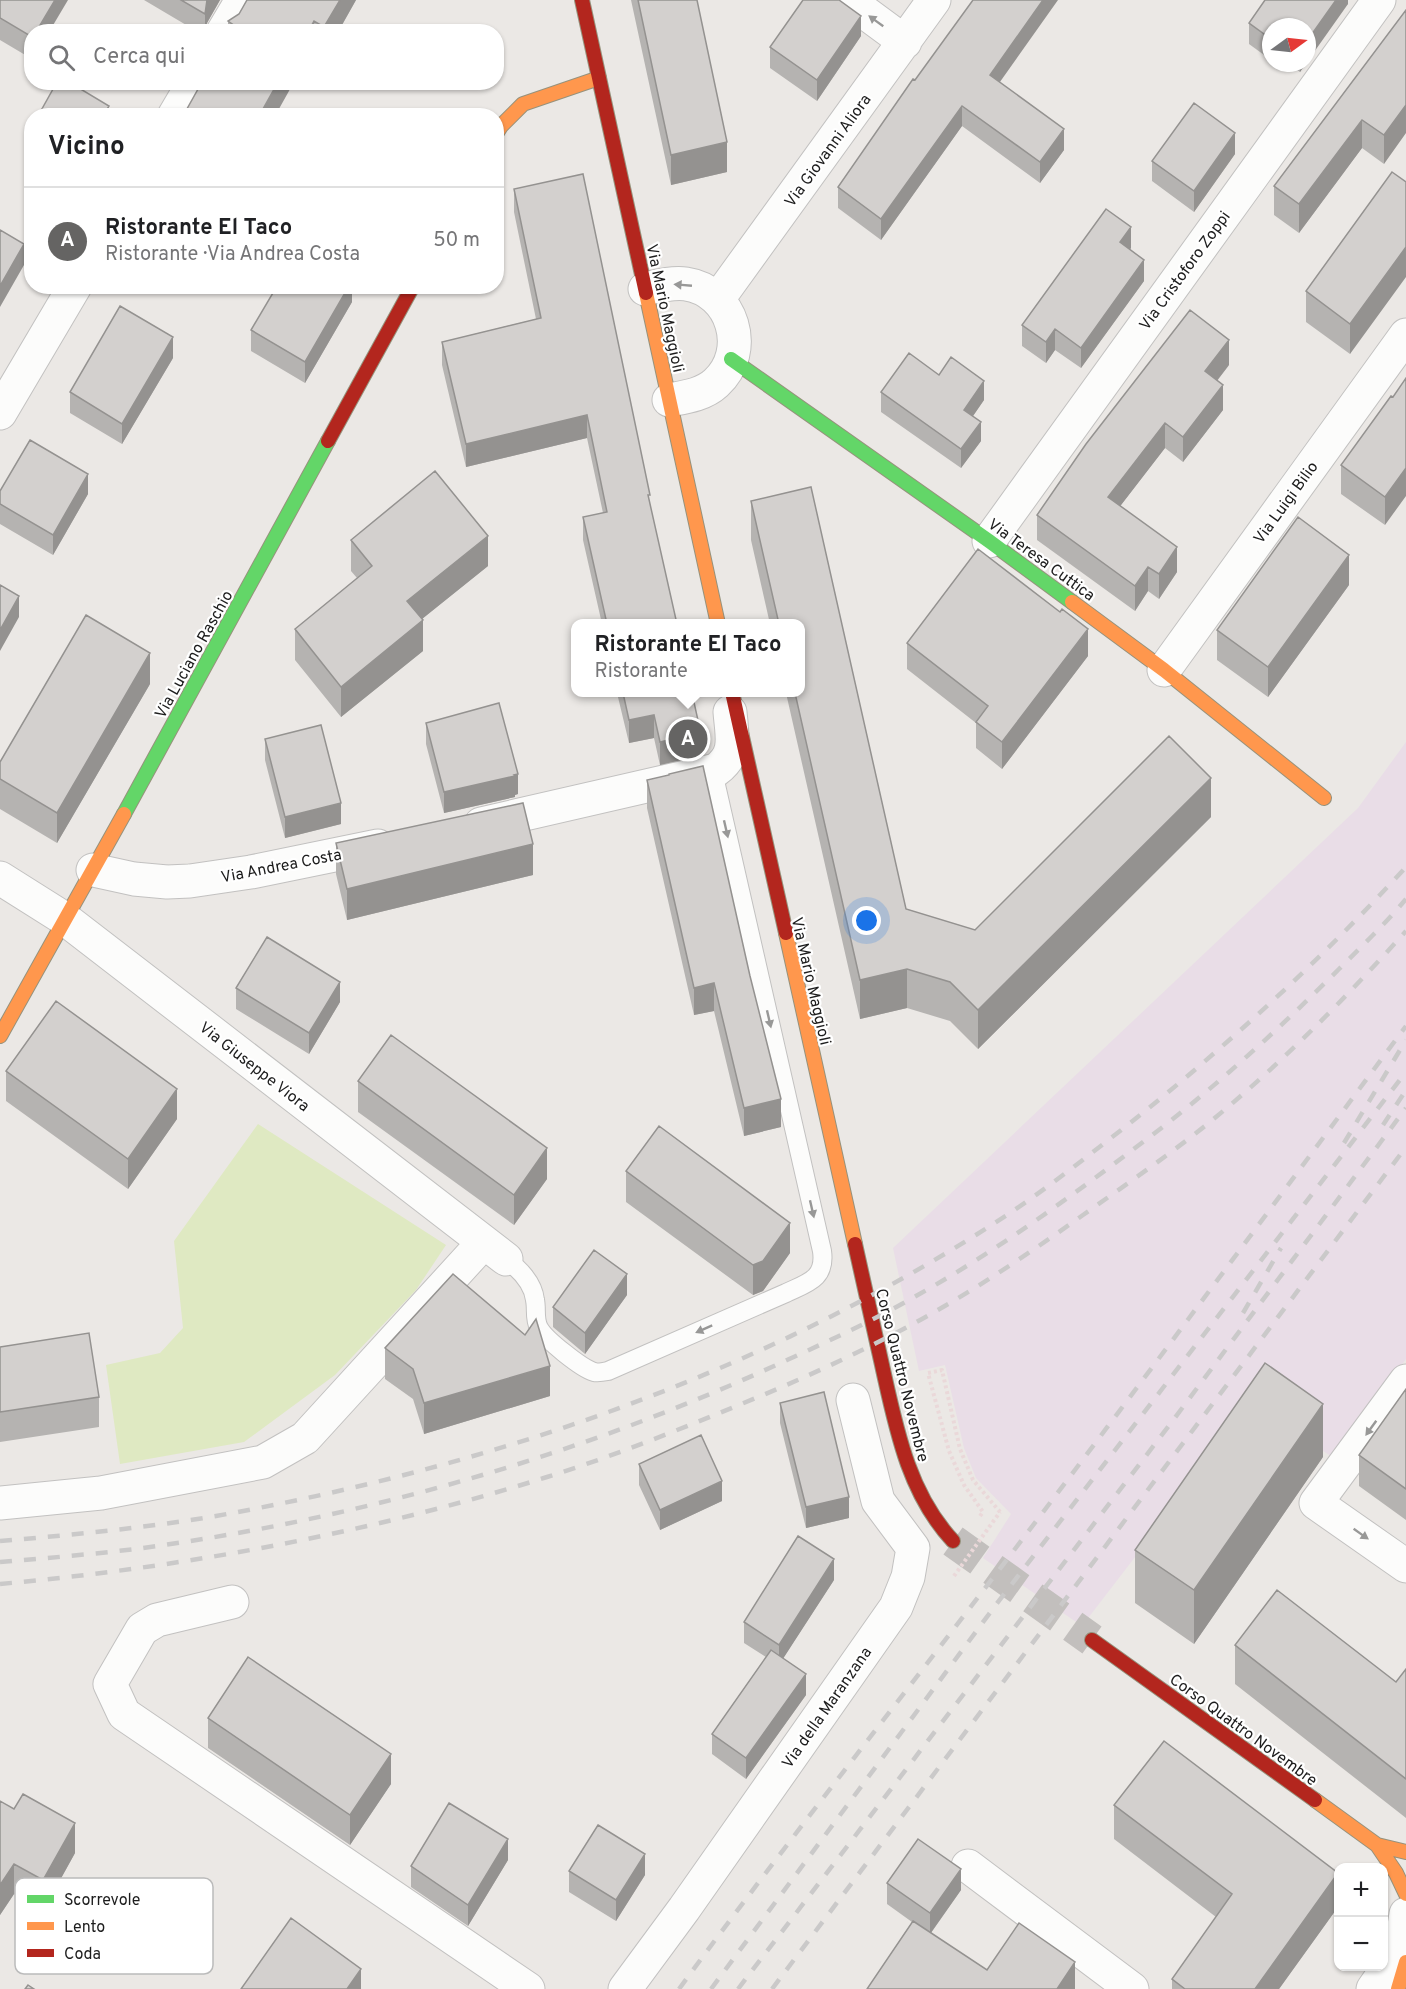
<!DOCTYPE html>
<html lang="it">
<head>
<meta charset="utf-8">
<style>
  body { margin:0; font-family:Overpass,sans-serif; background:#f6f6f6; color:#202124 }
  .controls { position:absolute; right:18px; bottom:18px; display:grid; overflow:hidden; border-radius:12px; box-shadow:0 2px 4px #0004 }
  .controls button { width:54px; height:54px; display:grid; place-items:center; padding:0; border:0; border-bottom:2px solid #e0e0e0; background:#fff; color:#202124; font:30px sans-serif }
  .compass { position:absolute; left:1262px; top:18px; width:54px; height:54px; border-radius:50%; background:#fff; box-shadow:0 2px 4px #0004; rotate:75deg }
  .you { position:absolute; left:867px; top:921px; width:21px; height:21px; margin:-15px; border:4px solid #fff; border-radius:50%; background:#1a73e8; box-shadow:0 0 0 9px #1a73e833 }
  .badge { display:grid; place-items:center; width:39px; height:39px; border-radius:50%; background:#656463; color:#fff; font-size:20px; font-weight:700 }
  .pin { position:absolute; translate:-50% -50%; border:3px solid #fff; box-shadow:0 2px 6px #0006 }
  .popup { position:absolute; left:571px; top:619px; width:234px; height:78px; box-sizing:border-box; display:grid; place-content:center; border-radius:12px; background:#fff; filter:drop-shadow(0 2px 4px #0005); font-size:20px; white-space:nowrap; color:#757577 }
  .popup b { font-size:22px; color:#202124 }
  .popup::after { content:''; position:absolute; left:50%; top:100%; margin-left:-12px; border:12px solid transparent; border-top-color:#fff }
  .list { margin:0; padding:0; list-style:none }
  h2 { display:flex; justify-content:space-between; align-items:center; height:78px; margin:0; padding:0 24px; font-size:26px }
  h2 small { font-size:20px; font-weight:400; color:#757577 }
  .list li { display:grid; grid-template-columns:39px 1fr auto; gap:18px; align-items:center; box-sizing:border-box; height:108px; padding:0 24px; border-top:2px solid #e0e0e0 }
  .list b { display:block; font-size:22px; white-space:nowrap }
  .list p { margin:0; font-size:20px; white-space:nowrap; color:#757577 }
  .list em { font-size:20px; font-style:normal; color:#757577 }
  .icon { flex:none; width:33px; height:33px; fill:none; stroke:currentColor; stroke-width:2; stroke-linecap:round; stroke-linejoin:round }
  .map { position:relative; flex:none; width:1406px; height:1989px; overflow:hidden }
  .search { position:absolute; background:#fff; box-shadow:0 2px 4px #0004; left:24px; top:24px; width:480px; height:66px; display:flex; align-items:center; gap:15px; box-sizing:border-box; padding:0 21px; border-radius:24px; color:#757577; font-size:22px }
  .panel { position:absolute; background:#fff; box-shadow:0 2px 4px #0004; left:24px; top:108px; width:480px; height:186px; border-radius:24px }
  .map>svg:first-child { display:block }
</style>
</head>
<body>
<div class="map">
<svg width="1406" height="1989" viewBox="0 0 1406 1989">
  <rect width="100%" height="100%" fill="#ebe8e5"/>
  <path fill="#e9dde7" d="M1406 742V1359L1334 1458 1252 1405 1082 1626 983 1558 1011 1514 976 1478 964 1448 945 1365 919 1371 893 1248 1358 808Z"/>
  <path fill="#dfe9c2" d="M258 1124 446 1245 416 1290 335 1375 244 1442 120 1464 106 1365 160 1353 183 1328 174 1241Z"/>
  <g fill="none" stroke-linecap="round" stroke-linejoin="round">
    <path stroke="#c2bfbd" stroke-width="33" stroke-dasharray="33 16" stroke-linecap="butt" d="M953 1541 1092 1640"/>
    <defs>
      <path id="lane" d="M506 1259C519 1269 533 1282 535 1300 537 1309 534 1319 539 1328 545 1339 581 1368 594 1372 598 1373 603 1372 608 1371L786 1293C807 1283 826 1279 822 1251L713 772"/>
      <path id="street" d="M848 0 905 42
        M223 32 242 0
        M174 116 194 82
        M645 289C658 286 673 282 686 284 733 291 751 351 716 383 703 395 685 397 669 400
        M718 299 934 0
        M0 413 75 286
        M989 541 1379 0
        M1164 670 1406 335
        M481 824 716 770C738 754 732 737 730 712
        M93 870 134 879 167 882 190 881 251 872 378 846
        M0 878 65 919 506 1259
        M1406 1381 1316 1503 1406 1566
        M0 1503 101 1493 263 1462 305 1438 484 1242
        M232 1602 157 1620 142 1629 110 1684 124 1714 528 1989
        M968 1866 1132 1989
        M625 1989 684 1909 896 1607 908 1577 913 1548 878 1501 853 1400
        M1373 1989C1389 1967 1403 1941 1406 1914"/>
      <path id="fast" d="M731 359 989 541 1072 602
        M124 814 328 441"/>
      <path id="slow" d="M496 134 501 126 523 104 599 78
        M646 293 718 624
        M1072 602 1164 670 1324 798
        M786 933 855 1244
        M0 1036 124 814
        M1315 1800 1377 1845 1406 1852
        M1377 1845 1396 1873 1406 1894
        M1398 1989 1406 1962"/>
      <path id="jam" d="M582 0 646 293
        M328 441 413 286
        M732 692 786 933
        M855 1244C864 1284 873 1325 882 1365 896 1428 908 1493 953 1541
        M1092 1640 1315 1800"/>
    </defs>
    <use href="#lane" stroke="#c2c1c0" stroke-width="20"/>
    <use href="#street" stroke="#c2c1c0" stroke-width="35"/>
    <use href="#fast" stroke="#96927c" stroke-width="16"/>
    <use href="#slow" stroke="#96927c" stroke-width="16"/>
    <use href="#jam" stroke="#96927c" stroke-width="16"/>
    <path stroke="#ead8d9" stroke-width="4" stroke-dasharray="3 3" stroke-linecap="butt" d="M980 1516 983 1512 964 1485 949 1451 928 1373 942 1370 960 1449 973 1480 1000 1512"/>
    <use href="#lane" stroke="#fcfcfb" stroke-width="18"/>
    <use href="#street" stroke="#fcfcfb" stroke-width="33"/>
    <use href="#fast" stroke="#63d668" stroke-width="14"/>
    <use href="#slow" stroke="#ff974d" stroke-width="14"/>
    <use href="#jam" stroke="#b3261e" stroke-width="14"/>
    <path stroke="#cac9c9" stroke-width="4.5" stroke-dasharray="12 12" stroke-linecap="butt" d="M1383 1125 1406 1090
      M1344 1143 1406 1040
      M1243 1313 1281 1248
      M0 1541C72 1535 144 1528 216 1516 495 1466 769 1371 1007 1215 1049 1187 1089 1155 1129 1124 1228 1045 1321 960 1406 867
      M0 1562C48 1558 96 1554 143 1548 364 1518 585 1454 787 1360 831 1340 874 1320 916 1296 993 1253 1065 1201 1135 1148 1208 1094 1275 1033 1339 969 1362 946 1385 924 1406 899
      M0 1584C185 1567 370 1533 547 1477 611 1457 673 1432 734 1407 798 1381 862 1352 922 1319 978 1288 1031 1252 1083 1215 1124 1186 1166 1157 1205 1126 1278 1067 1344 1000 1406 931
      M679 1989C772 1862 870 1738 966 1613 1115 1419 1260 1223 1406 1026
      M711 1989 995 1606 1406 1072
      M738 1989 1171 1423 1406 1108
      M772 1989 1406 1147"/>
    <path stroke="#ead8d9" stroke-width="4" stroke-dasharray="3 3" stroke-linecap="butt" d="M954 1576 1000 1512"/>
  </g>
  <path fill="#b5b3b1" d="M0 0 32 32V59L0 40Z
    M144 0H220L207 23 206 32H198Z
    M247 0H356L338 32H228V21L239 14Z
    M631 0H697L727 172 671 185Z
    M1348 0V4L1307 27H1271V60L1249 44V23Z
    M1406 10 1384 164 1362 148 1299 233 1274 215V186Z
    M861 36 817 101 770 68V47Z
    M1288 63H1306L1300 72Z
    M915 80 999 82 1064 150 1040 183 962 126 881 240 838 208V187Z
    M1235 154 1194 212 1152 181V161Z
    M1406 182 1350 354 1306 322V291Z
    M514 189 650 505 677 624H602L583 540V517L603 513 587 438 466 467 442 365V342L536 319 514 212Z
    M1131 248 1130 250 1144 281 1081 368 1055 350 1046 363 1022 346V325Z
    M352 286V302L305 383 251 351V330Z
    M173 358 122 444 70 413V392Z
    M1229 365 1217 381 1223 410 1183 462 1165 448 1120 506 1177 572 1159 599 1148 591 1135 611 1037 540V515Z
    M939 375 984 400 973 416 981 441 961 468 881 412V392Z
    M1391 396 1385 525 1341 494V465Z
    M811 487 906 909 975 930 1169 736 1211 778V817L978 1049 950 1021 907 1008 860 1019 786 693H801V624H770L751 540V501Z
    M0 491 88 494 53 555 0 524Z
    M351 540 488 566 422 619 423 651 341 717 295 660V629L357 578 351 571Z
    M1349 585 1268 697 1217 660V630Z
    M907 643 1088 656 1002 769 976 748V723L907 669Z
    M150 684 57 843 0 809V762Z
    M617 693H692L699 748 694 749V757L660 765 654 738 629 743Z
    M426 723 518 794 515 795V797L444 813 426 744Z
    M265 739 341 824 285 838 265 760Z
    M647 780 781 1127 744 1136 714 1011 694 1015 647 808Z
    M336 843 533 875 347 920 336 874Z
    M236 988 340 1002 309 1054 236 1009Z
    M6 1071 177 1119 128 1189 6 1101Z
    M358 1081 547 1179 514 1225 358 1112Z
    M626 1171 790 1253 763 1291 753 1295 626 1202Z
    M627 1295 585 1354 553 1327V1307Z
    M0 1347 99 1397V1427L0 1442Z
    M385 1348 550 1396 424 1434 413 1399 385 1379Z
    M1406 1389V1520L1359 1486V1455Z
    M780 1403 849 1518 806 1528 780 1423Z
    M1323 1457 1194 1644 1135 1603V1550Z
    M639 1464 722 1501 660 1530 639 1485Z
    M834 1580 783 1658 806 1695 746 1779 712 1754V1734L766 1657 744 1643V1622Z
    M1235 1645 1396 1682 1406 1669V1818L1235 1684Z
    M208 1718 391 1784 350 1845 208 1748Z
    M0 1801 75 1853 43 1911 14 1894 0 1915Z
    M1114 1805 1338 1907 1279 1989H1172V1979L1216 1917 1114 1839Z
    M508 1860 468 1926 411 1887V1866Z
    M569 1871 645 1875 616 1921 569 1892Z
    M887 1883 961 1890 931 1933 987 1970 1075 1989H867L912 1922 887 1904Z"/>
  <path fill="#949290" d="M55 0H68L49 32H36Z
    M207 0H220L207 23 205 32V14Z
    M340 0H356L338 32H324V27Z
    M1043 0H1058L990 96V75Z
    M1336 0H1348V4L1307 62V41Z
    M861 16V36L817 101V80Z
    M314 21V32H308Z
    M1300 63H1306L1300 72Z
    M278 82H294L275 116H259Z
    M1406 105V133L1384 164V135Z
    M109 106V116H103Z
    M962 106V126L881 240V219Z
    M1362 120V148L1299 233V204Z
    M1064 129V150L1040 183V162Z
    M1235 133V154L1194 212V191Z
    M727 142V172L671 185V155Z
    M1131 227V248L1120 263V242Z
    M24 244V265L0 307V286Z
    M1406 247V277L1350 354V324Z
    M1144 260V281L1081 368V348Z
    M349 286H352V302L305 383V362Z
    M1055 329V350L1046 363V342Z
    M173 337V358L122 444V424Z
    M1229 340V365L1205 396V371Z
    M984 381V400L964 429V410Z
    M1223 385V410L1183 462V437Z
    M587 415V438L466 467V444Z
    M981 422V441L961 468V449Z
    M1165 423V448L1108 522V497Z
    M1406 468V496L1385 525V497Z
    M88 474V494L53 555V535Z
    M488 536V566L407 631V601Z
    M1177 547V572L1159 599V574Z
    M1349 555V585L1268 697V667Z
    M1148 567V591L1135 611V586Z
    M19 596V617L0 651V630Z
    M423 620V651L341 717V687Z
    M1088 629V656L1002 769V742Z
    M150 653V684L57 843V813Z
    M654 715V738L629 743V720Z
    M699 725V748L694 749V757L660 765V742L692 726Z
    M518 774V794L515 795V797L444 813V792Z
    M1211 778V817L978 1049V1010Z
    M341 803V824L285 838V817Z
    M533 844V875L347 920V889Z
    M907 969V1008L860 1019V980Z
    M340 982V1002L309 1054V1033Z
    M714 983V1011L694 1015V988Z
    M177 1089V1119L128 1189V1159Z
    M781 1099V1127L744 1136V1108Z
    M547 1148V1179L514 1225V1195Z
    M790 1223V1253L763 1291 753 1295V1265Z
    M627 1274V1295L585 1354V1333Z
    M550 1366V1396L424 1434V1403Z
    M1323 1404V1457L1194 1644V1590Z
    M722 1481V1501L660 1530V1510Z
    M849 1497V1518L806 1528V1507Z
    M834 1559V1580L779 1665V1645Z
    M806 1674V1695L746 1779V1758Z
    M391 1754V1784L350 1845V1815Z
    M75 1823V1853L43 1911V1880Z
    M508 1839V1860L468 1926V1905Z
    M645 1854V1875L616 1921V1900Z
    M14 1864V1894L0 1915V1885Z
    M961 1869V1890L930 1934V1913Z
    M1338 1873V1907L1279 1989H1255Z
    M1075 1962V1989H1057Z
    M361 1969V1989H347Z"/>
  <path fill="#d3d0ce" stroke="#949290" stroke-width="1.5" d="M0 0H55L36 32H32V37L0 18Z
    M181 0H207L205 14Z
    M247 0H340L324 27 314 21 308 32H232L235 26 228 21 239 14Z
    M638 0H697L727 142 671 155Z
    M803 0H839L861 16 817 80 770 47Z
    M973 0H1043L990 75 1064 129 1040 162 962 106 881 219 838 187 913 79 915 80Z
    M1265 0H1336L1307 41V27H1271V39L1249 23Z
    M1406 10V105L1384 135 1362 120 1299 204 1274 186Z
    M57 82H69L109 106 103 116H38Z
    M202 82H278L259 116H183Z
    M1194 103 1235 133 1194 191 1152 161Z
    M1392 172 1406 182V247L1350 324 1306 291Z
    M583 174 650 495H648L677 624H607L583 517 607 512 587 415 466 444 442 342 541 318 514 189Z
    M1106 209 1131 227 1120 242 1144 260 1081 348 1055 329 1046 342 1022 325Z
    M0 230 24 244 0 286Z
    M277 286H349L305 362 251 330Z
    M120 306 173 337 122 424 70 392Z
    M1190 310 1229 340 1205 371 1223 385 1183 437 1165 423 1108 497 1177 547 1159 574 1148 567 1135 586 1037 515 1086 444Z
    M909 353 939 375 951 357 984 381 964 410 981 422 961 449 881 392Z
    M1406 378V468L1385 497 1341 465 1391 396 1393 397Z
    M30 440 88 474 53 535 0 504V491Z
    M435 471 488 536 407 601 423 620 341 687 295 629 372 566 351 540Z
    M811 487 906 909 975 930 1169 736 1211 778 978 1010 950 982 907 969 860 980 795 693H801V624H779L751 501Z
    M1298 517 1349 555 1268 667 1217 630Z
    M978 549 1060 612 1062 609 1088 629 1002 742 976 722 988 706 907 643Z
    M0 585 19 596 0 630Z
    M86 615 150 653 57 813 0 779V762Z
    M623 693H692L699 725 692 726 694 734 660 742 654 715 629 720Z
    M499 703 518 774 514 775 515 776 444 792 426 723Z
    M321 725 341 803 285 817 265 739Z
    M703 766 750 976 781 1099 744 1108 714 983 694 988 647 780 669 775V774Z
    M523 803 533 844 347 889 336 843Z
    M267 937 340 982 309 1033 236 988Z
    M56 1001 177 1089 128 1159 6 1071Z
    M391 1035 547 1148 514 1195 358 1081Z
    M659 1126 790 1223 763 1261 753 1265 626 1171Z
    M594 1250 627 1274 585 1333 553 1307Z
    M453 1274 525 1335 536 1319 550 1366 424 1403 413 1369 385 1348Z
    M89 1333 99 1397 0 1412V1347Z
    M1265 1363 1323 1404 1194 1590 1135 1550Z
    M1406 1389V1489L1359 1455Z
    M824 1392 849 1497 806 1507 780 1403Z
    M701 1435 722 1481 660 1510 639 1464Z
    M798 1536 834 1559 779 1645 744 1622Z
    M1277 1590 1396 1682 1406 1669V1779L1235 1645Z
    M771 1650 806 1674 746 1758 712 1734Z
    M248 1657 391 1754 350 1815 208 1718Z
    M1164 1741 1338 1873 1255 1989H1185L1172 1979 1232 1894 1114 1805Z
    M23 1794 75 1823 43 1880 14 1864 0 1885V1801L14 1809Z
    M449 1803 508 1839 468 1905 411 1866Z
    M598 1825 645 1854 616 1900 569 1871Z
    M918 1839 961 1869 930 1913 887 1883Z
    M291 1918 361 1969 347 1989H241Z
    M913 1921 987 1970 1019 1923 1075 1962 1057 1989H867Z
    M28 1985 34 1989H25Z"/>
  <defs><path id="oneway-solid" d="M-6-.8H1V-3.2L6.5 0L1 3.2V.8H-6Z" transform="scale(1.5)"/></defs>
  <g fill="#989897">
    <use href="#oneway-solid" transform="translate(876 21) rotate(-144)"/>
    <use href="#oneway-solid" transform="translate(683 285) rotate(-175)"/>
    <use href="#oneway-solid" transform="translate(726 829) rotate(77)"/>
    <use href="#oneway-solid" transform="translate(769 1019) rotate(77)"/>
    <use href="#oneway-solid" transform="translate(812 1209) rotate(77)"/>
    <use href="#oneway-solid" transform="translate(704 1329) rotate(156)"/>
    <use href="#oneway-solid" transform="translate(1371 1428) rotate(126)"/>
    <use href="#oneway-solid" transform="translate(1361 1534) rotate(35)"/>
  </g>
  <g text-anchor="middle" stroke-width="4.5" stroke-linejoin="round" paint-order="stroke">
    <g font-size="16" fill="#1d1d1d" stroke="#fff">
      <text transform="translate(827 150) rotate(-54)" y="6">Via Giovanni Aliora</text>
      <text transform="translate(1184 270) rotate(-54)" y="6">Via Cristoforo Zoppi</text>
      <text transform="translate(666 308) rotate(78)" y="6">Via Mario Maggioli</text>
      <text transform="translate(1285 502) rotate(-54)" y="6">Via Luigi Bilio</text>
      <text transform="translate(1042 559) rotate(36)" y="6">Via Teresa Cuttica</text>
      <text transform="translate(193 654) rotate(-61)" y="6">Via Luciano Raschio</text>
      <text transform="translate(281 865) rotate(-11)" y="6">Via Andrea Costa</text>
      <text transform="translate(812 981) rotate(77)" y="6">Via Mario Maggioli</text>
      <text transform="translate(255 1066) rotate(38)" y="6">Via Giuseppe Viora</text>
      <text transform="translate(903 1375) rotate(76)" y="6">Corso Quattro Novembre</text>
      <text transform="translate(826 1707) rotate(-55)" y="6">Via della Maranzana</text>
      <text transform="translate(1244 1729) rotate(36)" y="6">Corso Quattro Novembre</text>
    </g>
  </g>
  <rect x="15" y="1878" width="198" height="96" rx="9" fill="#fff" stroke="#bbb" stroke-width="1.5"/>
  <rect x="27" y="1895" width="27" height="8" fill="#63d668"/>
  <rect x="27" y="1922" width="27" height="8" fill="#ff974d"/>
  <rect x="27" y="1949" width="27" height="8" fill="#b3261e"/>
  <g font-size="16" fill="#1d1d1d">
    <text x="64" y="1905">Scorrevole</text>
    <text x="64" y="1932">Lento</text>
    <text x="64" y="1959">Coda</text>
  </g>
</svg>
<div class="controls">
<button>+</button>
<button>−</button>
</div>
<svg class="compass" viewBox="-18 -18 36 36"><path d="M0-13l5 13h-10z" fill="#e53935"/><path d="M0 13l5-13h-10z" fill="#757577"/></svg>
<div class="you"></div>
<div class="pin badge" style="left:688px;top:739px">A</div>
<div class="popup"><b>Ristorante El Taco</b>Ristorante</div>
<div class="search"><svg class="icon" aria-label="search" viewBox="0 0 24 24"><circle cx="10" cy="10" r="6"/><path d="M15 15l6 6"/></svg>Cerca qui</div>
<section class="panel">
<h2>Vicino<small></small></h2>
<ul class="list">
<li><span class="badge">A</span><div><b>Ristorante El Taco</b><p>Ristorante · Via Andrea Costa</p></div><em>50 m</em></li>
</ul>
</section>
</div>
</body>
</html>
